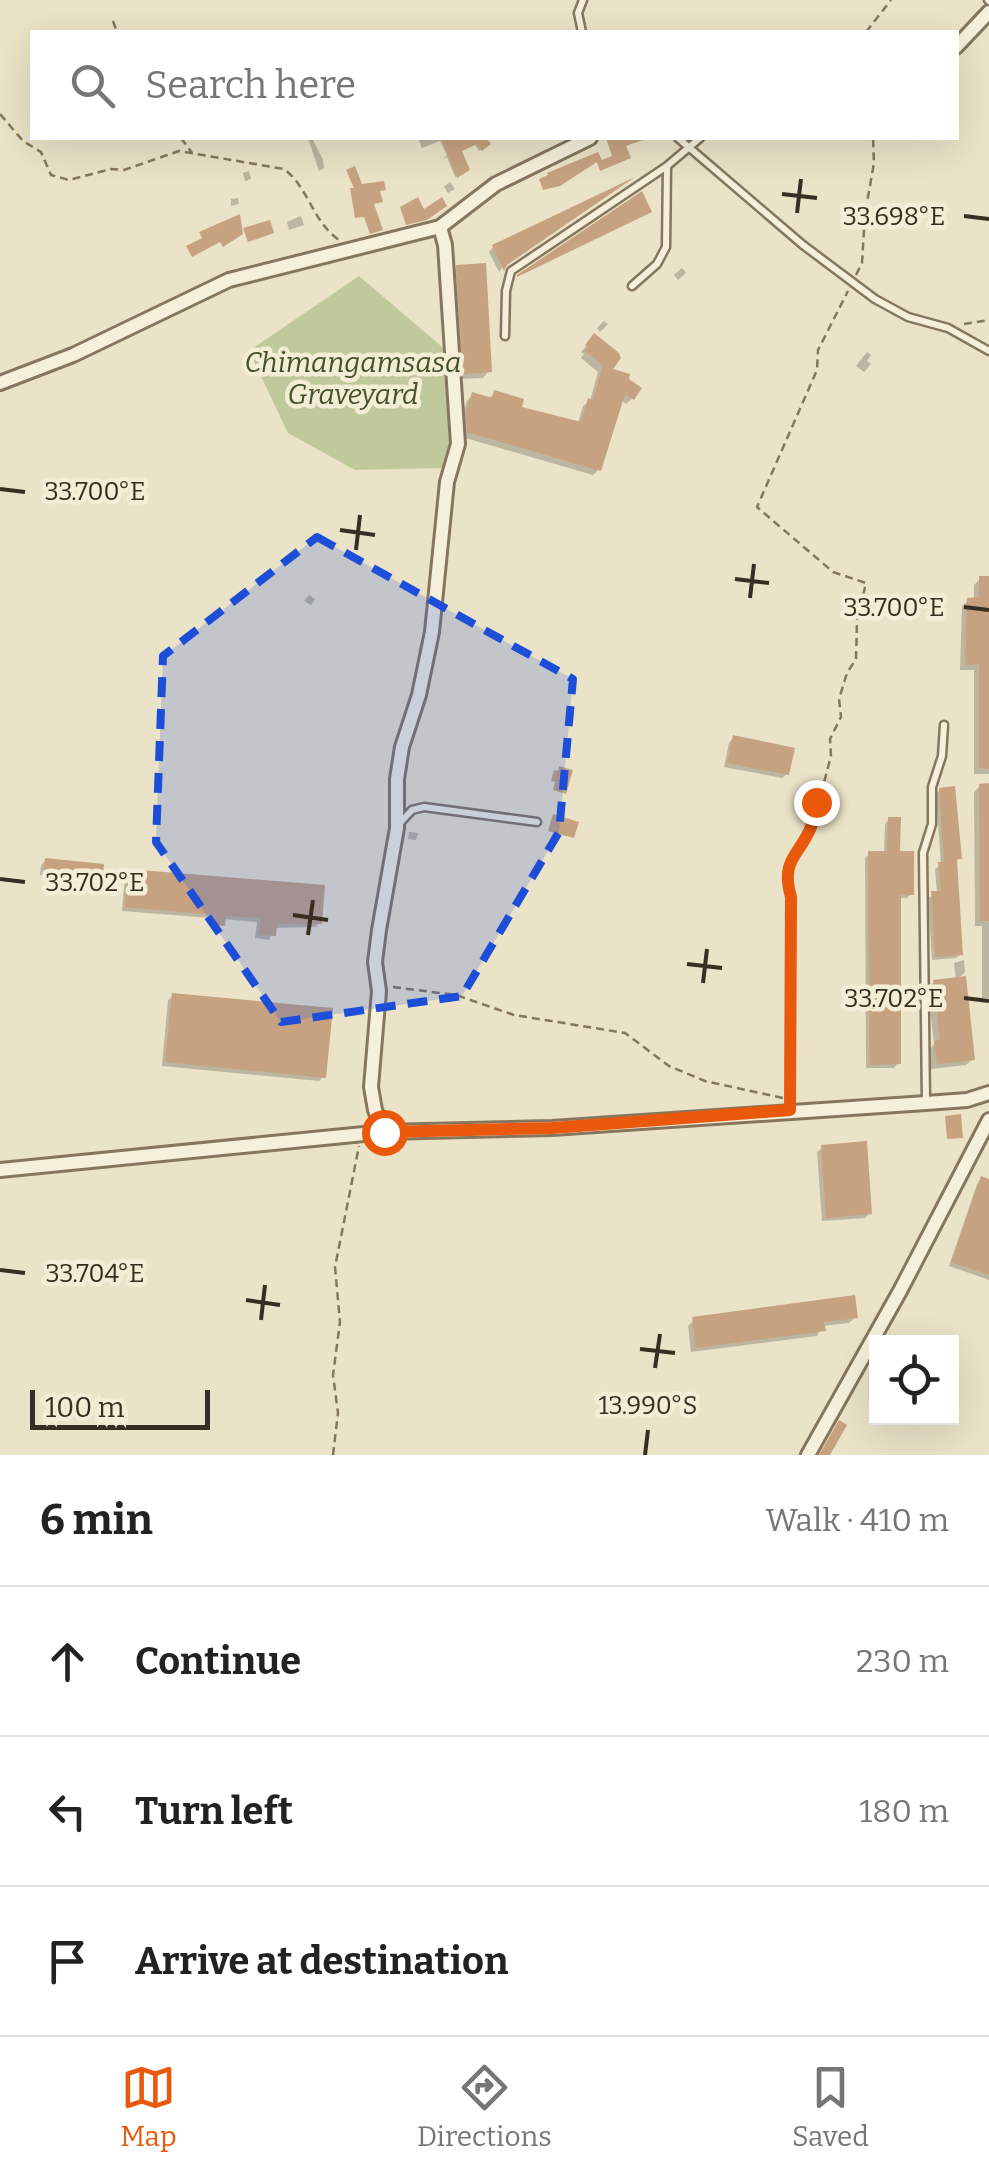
<!DOCTYPE html>
<html lang="en">
<head>
<meta charset="utf-8">
<style>
  body { margin:0; font-family:Bitter,serif; background:#f6f6f6; color:#222 }
  .controls { position:absolute; right:30px; bottom:30px; display:grid; overflow:hidden; border-radius:0px; box-shadow:0 10px 40px #0002 }
  .controls button { width:90px; height:90px; display:grid; place-items:center; padding:0; border:0; border-bottom:2px solid #e0e0e0; background:#fff; color:#222; font:50px sans-serif }
  .scale { position:absolute; left:30px; bottom:25px; width:180px; box-sizing:border-box; padding-left:10px; border:5px solid #372d20; border-top:0; font-size:28px; line-height:35px; white-space:nowrap; color:#372d20; -webkit-text-stroke:8px #f3edd6; paint-order:stroke }
  .stop { position:absolute; width:30px; height:30px; margin:-22px; border:8px solid #ea580c; border-radius:50%; background:#fff }
  .stop.end { background:#ea580c; border-color:#fff; box-shadow:0 2px 10px #0008 }
  .list { margin:0; padding:0; list-style:none }
  h2 { display:flex; justify-content:space-between; align-items:center; height:130px; margin:0; padding:0 40px; font-size:42px }
  h2 small { font-size:32px; font-weight:400; color:#767676 }
  .list li { display:grid; grid-template-columns:65px 1fr auto; gap:30px; align-items:center; box-sizing:border-box; height:150px; padding:0 40px; border-top:2px solid #e0e0e0 }
  .list b { display:block; font-size:38px; white-space:nowrap }
  .list em { font-size:32px; font-style:normal; color:#767676 }
  .icon { flex:none; width:55px; height:55px; fill:none; stroke:currentColor; stroke-width:2; stroke-linecap:round; stroke-linejoin:round }
  .map { position:relative; flex:none; width:989px; height:1455px; overflow:hidden }
  .search { position:absolute; background:#fff; box-shadow:0 10px 40px #0002; left:30px; right:30px; top:30px; height:110px; display:flex; align-items:center; gap:25px; box-sizing:border-box; padding:0 35px; border-radius:0px; color:#767676; font-size:38px }
  .sheet { height:580px; background:#fff }
  nav { display:flex; justify-content:space-around; align-items:center; box-sizing:border-box; height:140px; border-top:2px solid #e0e0e0; background:#fff; font-size:28px; color:#767676 }
  nav a { display:grid; justify-items:center; gap:5px }
  nav .on { color:#ea580c }
  .map>svg:first-child { display:block }
</style>
</head>
<body>
<div class="map">
<svg width="989" height="1455" viewBox="0 0 989 1455">
  <rect width="100%" height="100%" fill="#ebe3c7"/>
  <path fill="#c0c99c" d="M359 276 447 351 454 445 442 468 355 470 288 433 249 351Z"/>
  <path fill="#0003" d="M308 138H312L323 160 324 168 319 171Z
    M418 138H456L461 145 470 138H488L484 140 488 144 479 151 475 145 459 151 465 172 455 177 447 157 442 160 447 155 440 141 422 148Z
    M249 171 251 179 245 181 243 173Z
    M450 182 455 189 448 193 444 187Z
    M238 198 239 204 231 206V199Z
    M301 216 304 225 289 230 287 222Z
    M493 247 503 267 499 272 489 252Z
    M457 267 489 371 483 378 458 379 451 273Z
    M682 268 686 273 678 280 674 275Z
    M604 321 608 324 600 332 597 328Z
    M594 337 608 370 632 399 626 404 620 400 598 470 593 475 462 437 461 419 467 401 472 395 488 399 495 393 519 409 578 423 583 406 590 401 598 372 581 358 584 354 581 352Z
    M867 352 871 355 867 361 871 364 864 372 856 366Z
    M980 579H989V774H974V670H960L962 606 968 600H974V585Z
    M309 595 315 599 311 605 304 601Z
    M733 738 787 774 782 778 724 767 729 743Z
    M989 785V998H982V926H975L974 792 980 786Z
    M940 790 960 858 954 863 961 954 956 958 932 960 928 898 937 894 935 869 941 865 936 794Z
    M889 819 911 894 907 898H898V1063L894 1068H866L865 858 869 854H884L885 824Z
    M409 832 418 833 416 840 408 839Z
    M46 860 100 877 96 881 40 875 41 865Z
    M129 871 320 923 315 927 274 928 269 940 255 938 257 922 223 919 218 930 211 929V918L122 911 125 876Z
    M964 960 965 972 957 980 973 1059 966 1065 931 1069 929 1050 934 1044 928 989 934 982 956 980 954 963Z
    M173 996 324 1076 319 1081 162 1066 168 1000Z
    M822 1148 870 1213 865 1218 822 1221 817 1152Z
    M982 1179 989 1182V1280L949 1266 977 1184Z
    M855 1317 849 1323 822 1326 817 1336 691 1352 688 1326 694 1320Z"/>
  <path fill="#c6a280" d="M441 138H492L488 140 491 144 482 151 477 144 462 151 470 170 457 178Z
    M606 138 646 139 626 146 631 158 600 171 597 162 560 186 543 190 539 179 548 175 547 173 598 152 602 160 612 156Z
    M355 166 362 184 384 181 386 190 380 191 383 202 374 204 383 230 370 234 364 217 355 218 350 188H354L346 170Z
    M635 177 507 265 504 271 492 245Z
    M642 191 652 212 517 277V275Z
    M418 197 424 209 442 197 447 206 427 220 406 225 400 207Z
    M240 214 243 234 223 247 220 242 192 257 186 246 202 238 199 232Z
    M270 220 274 233 248 242 243 228Z
    M486 263 492 372 463 374 456 265Z
    M594 333 619 353 621 358 613 369 630 374 629 379 642 388 634 400 625 394 601 471 467 432 466 412 472 392 492 398 494 390 524 399 522 407 581 422 588 398 593 400 603 365 585 351 588 347 585 345Z
    M979 576H989V769L979 768V664L965 665 967 598 979 597Z
    M733 735 795 748 789 775 727 763Z
    M559 766 573 770 566 794 553 790 555 782 551 781 554 770 558 771Z
    M989 783V921H980L979 784Z
    M955 786 962 859H957L963 955 935 957 931 891H941L938 862H944L939 788Z
    M553 814 579 822 574 838 548 831Z
    M888 817H901L900 851H914V895H901V1064L870 1065 868 851H887Z
    M45 858 104 864 103 878 44 871Z
    M128 869 325 885 322 924H277L276 936 259 935 260 918 226 916 225 926 214 925 215 915 125 907Z
    M966 976 975 1060 937 1064 934 1041 940 1040 933 980Z
    M172 993 333 1008 326 1078 165 1062Z
    M961 1114 963 1138 947 1139 945 1116Z
    M867 1141 872 1214 826 1218 821 1145Z
    M981 1176 989 1179V1275L951 1262Z
    M855 1295 858 1318 824 1322 826 1331 696 1348 692 1317Z
    M839 1420 847 1425 830 1455H819Z"/>
  <g fill="none" stroke-linecap="round" stroke-linejoin="round">
    <defs>
      <path id="service" d="M988 0 989 1
        M582 32 578 13 583 0
        M678 138 803 245 875 299 908 317 948 328 989 351
        M632 286 657 264 666 247 667 167
        M505 336 506 291 511 271 667 166 700 138
        M400 823 412 810 424 807 537 822
        M926 1102 923 853 932 824V787L942 756 944 725"/>
      <path id="minor" d="M956 47 989 12
        M0 383 73 355 229 280 440 227 496 184 590 138
        M384 1132 375 1110 371 1087 379 991 375 962 379 930 397 828V779L402 747 419 695 432 632 447 482 458 444 445 245 440 227
        M0 1170 384 1132 552 1128 926 1103 967 1100 989 1093
        M808 1455 900 1291 989 1120"/>
    </defs>
    <use href="#service" stroke="#86765e" stroke-width="11"/>
    <use href="#minor" stroke="#86765e" stroke-width="18"/>
    <path stroke="#86765e" stroke-width="2.5" stroke-dasharray="8 5" stroke-linecap="butt" d="M113 21 117 32
      M866 32 891 0
      M0 114 23 141 41 152 51 175 69 180 111 169 124 170 179 151 284 169C309 188 312 221 339 240
      M181 138 192 153
      M856 275 862 263 865 214 874 163 873 138
      M964 324 989 320
      M393 987 456 995 514 1015 625 1033 669 1066 705 1081 783 1098
      M790 1098 791 897 788 872 796 847 813 824 831 756 830 739 841 717 839 699 847 673 856 659 857 621 866 583 833 572 757 507 817 370 818 350 848 291
      M333 1455 338 1413 333 1375 340 1322 335 1267 359 1146"/>
    <use href="#service" stroke="#f6f0da" stroke-width="6"/>
    <use href="#minor" stroke="#f6f0da" stroke-width="12"/>
  </g>
  <g fill="none" stroke-linecap="round" stroke-linejoin="round">
    <path stroke="#ea580c" stroke-width="12" d="M384 1132 552 1128 790 1110 791 897C780 859 800 855 811 827 814 819 815 810 816 802"/>
  </g>
  <path fill="#1d4ed8" fill-opacity="0.2" stroke="#1d4ed8" stroke-width="8" stroke-dasharray="20 12" stroke-linejoin="round" d="M317 537 573 679 559 832 462 996 281 1022 156 842 163 656Z"/>
  <path fill="none" stroke="#372d20" stroke-width="4" d="M782 194 817 198M797 213 801 179M964 216 989 219M0 489 25 492M340 530 375 535M356 550 360 515M735 579 769 583M750 598 754 564M964 607 989 610M0 879 25 882M293 915 328 920M308 935 313 900M687 964 722 968M703 983 707 949M964 998 989 1001M0 1270 25 1273M246 1300 280 1305M261 1320 265 1285M640 1349 675 1353M655 1368 660 1334M645 1455 648 1430"/>
  <g text-anchor="middle" stroke-width="9" stroke-linejoin="round" paint-order="stroke">
    <g font-size="28" font-style="italic" fill="#455229" stroke="#f3edd6">
      <text x="353" y="372">Chimangamsasa<tspan x="353" dy="32">Graveyard</tspan></text>
    </g>
  </g>
  <g font-size="25" text-anchor="middle" fill="#372d20" stroke="#f3edd6" stroke-width="9" stroke-linejoin="round" paint-order="stroke">
    <text x="894" y="225">33.698°E</text>
    <text x="95" y="500">33.700°E</text>
    <text x="894" y="616">33.700°E</text>
    <text x="95" y="891">33.702°E</text>
    <text x="894" y="1007">33.702°E</text>
    <text x="95" y="1282">33.704°E</text>
    <text x="648" y="1414">13.990°S</text>
  </g>
</svg>
<div class="controls">
<button><svg class="icon" aria-label="locate" viewBox="0 0 24 24"><circle cx="12" cy="12" r="6"/><path d="M12 2v4M12 18v4M2 12h4M18 12h4"/></svg></button>
</div>
<div class="scale">100 m</div>
<div class="stop" style="left:384px;top:1132px"></div>
<div class="stop end" style="left:816px;top:802px"></div>
<div class="search"><svg class="icon" aria-label="search" viewBox="0 0 24 24"><circle cx="10" cy="10" r="6"/><path d="M15 15l6 6"/></svg>Search here</div>
</div>
<section class="sheet">
<h2>6 min<small>Walk · 410 m</small></h2>
<ul class="list">
<li><svg class="icon" aria-label="ahead" viewBox="0 0 24 24"><path d="M12 20V5M6 11l6-6 6 6"/></svg><div><b>Continue</b></div><em>230 m</em></li>
<li><svg class="icon" aria-label="left" viewBox="0 0 24 24"><path d="M17 20v-9H6M10 6l-5 5 5 5"/></svg><div><b>Turn left</b></div><em>180 m</em></li>
<li><svg class="icon" aria-label="arrive" viewBox="0 0 24 24"><path d="M6 21V4h12l-3 4 3 4H6"/></svg><div><b>Arrive at destination</b></div></li>
</ul>
</section>
<nav>
<a class="on"><svg class="icon" aria-label="map" viewBox="0 0 24 24"><path d="M3 6l6-2 6 2 6-2v14l-6 2-6-2-6 2zM9 4v14M15 6v14"/></svg>Map</a>
<a><svg class="icon" aria-label="directions" viewBox="0 0 24 24"><path d="M12 3l9 9-9 9-9-9zM9 14v-3h6M13 9l2 2-2 2"/></svg>Directions</a>
<a><svg class="icon" aria-label="saved" viewBox="0 0 24 24"><path d="M7 4h10v16l-5-4-5 4z"/></svg>Saved</a>
</nav>
</body>
</html>
